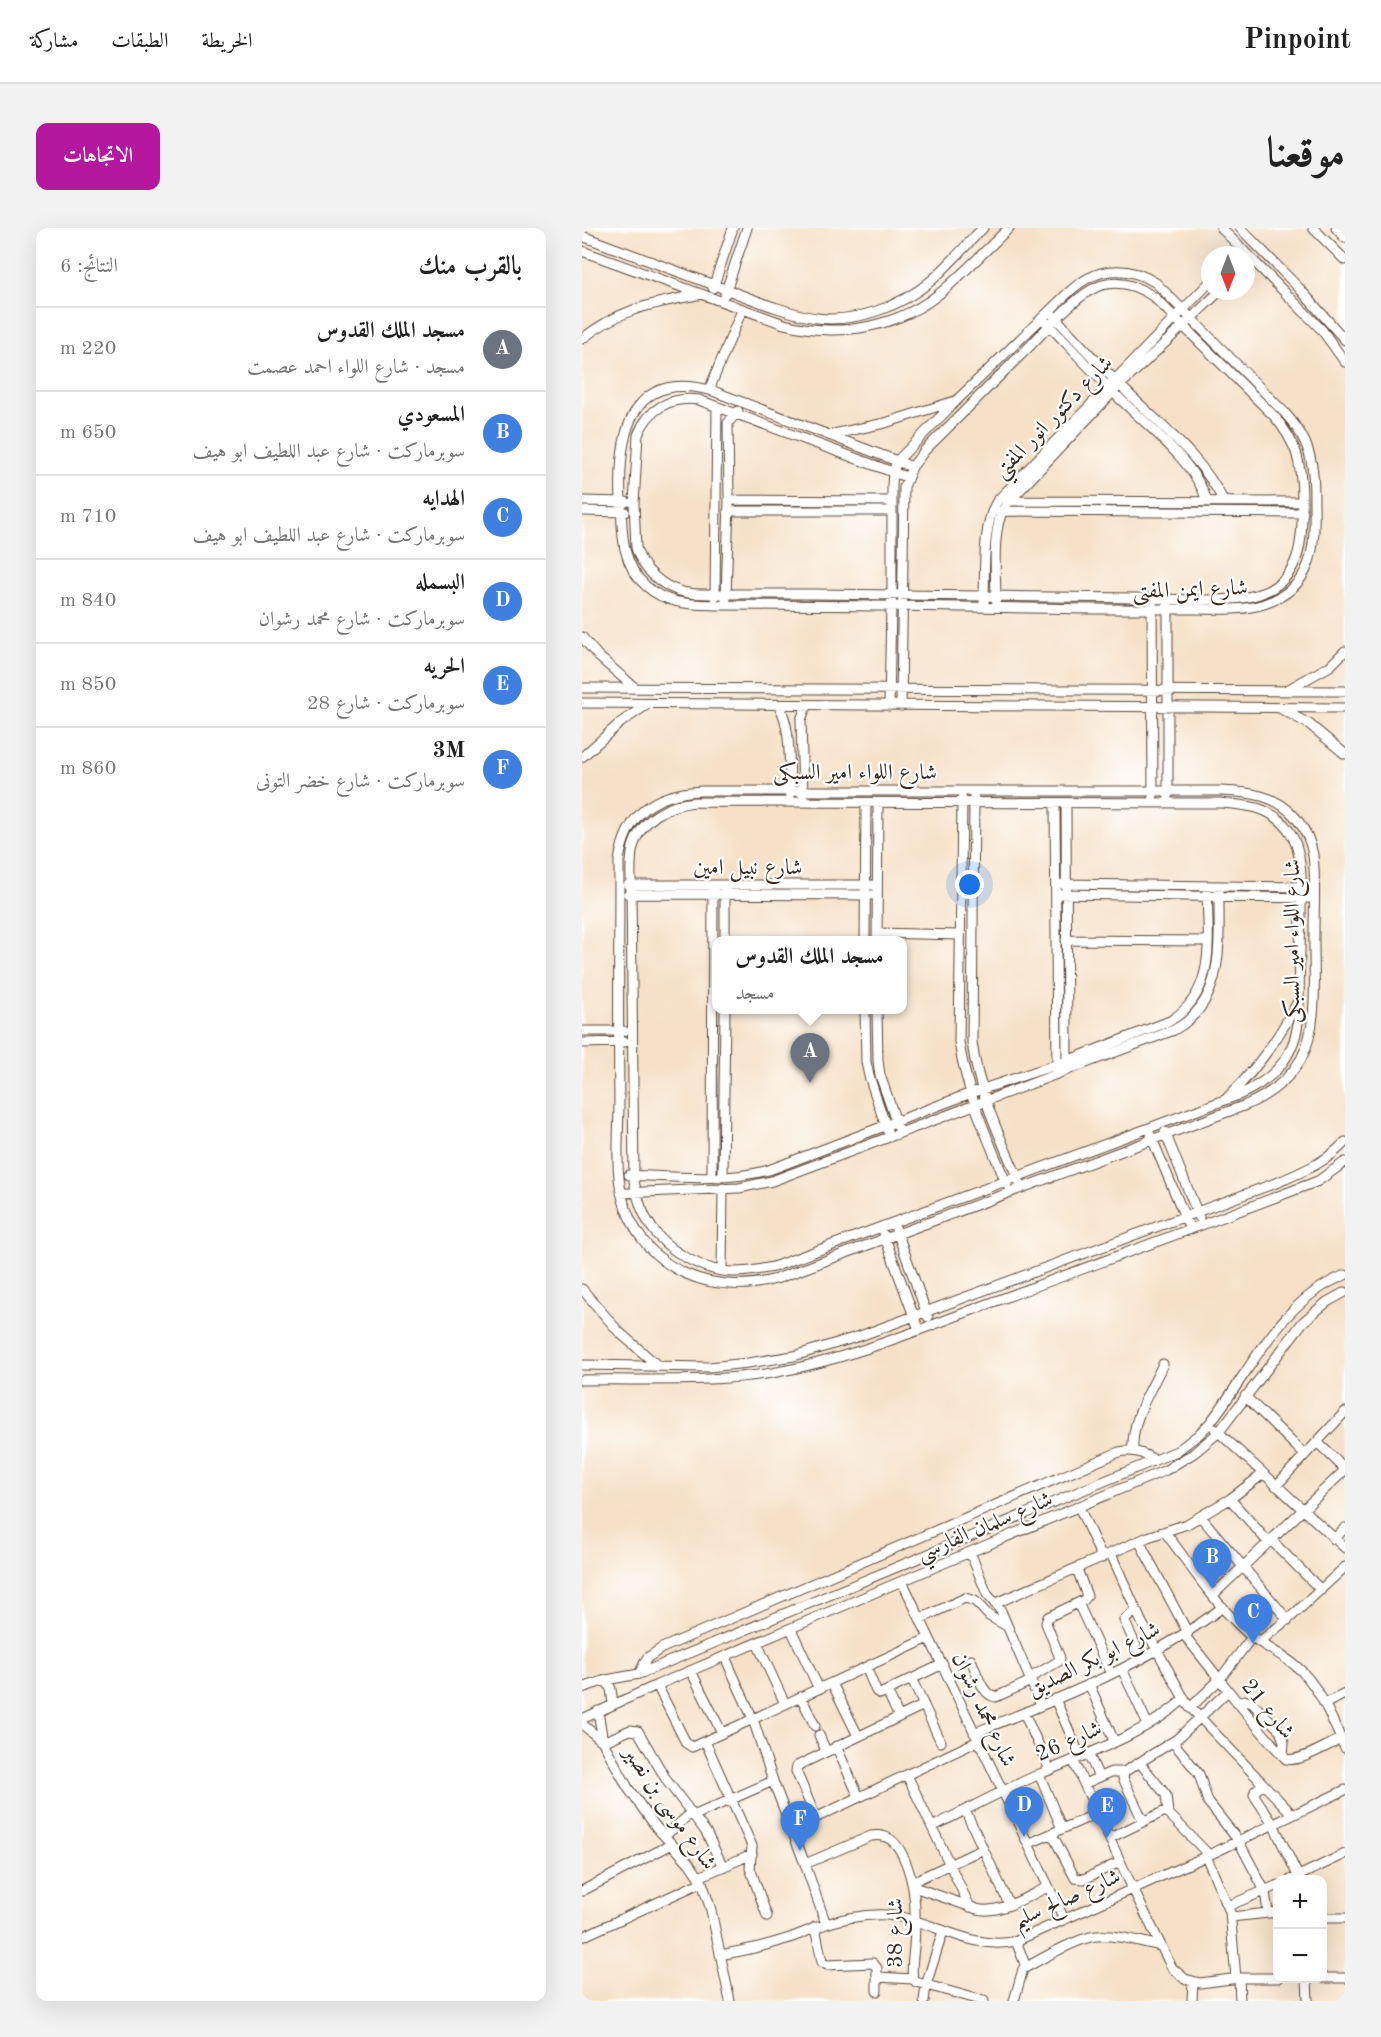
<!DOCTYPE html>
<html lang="ar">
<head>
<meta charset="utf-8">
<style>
  body { margin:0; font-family:"Old Standard TT",Amiri,serif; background:#f2f2f2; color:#222; direction:rtl }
  .controls { position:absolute; right:18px; bottom:18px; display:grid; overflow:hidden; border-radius:12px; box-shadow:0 6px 24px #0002 }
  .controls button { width:54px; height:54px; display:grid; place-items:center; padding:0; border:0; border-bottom:2px solid #e0e0e0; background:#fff; color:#222; font:30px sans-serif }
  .compass { position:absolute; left:619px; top:18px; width:54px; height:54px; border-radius:50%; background:#fff; box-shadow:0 6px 24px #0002; rotate:180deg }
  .you { position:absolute; left:388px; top:657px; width:21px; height:21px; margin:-15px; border:4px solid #fff; border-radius:50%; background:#1a73e8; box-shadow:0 0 0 9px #1a73e833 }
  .badge { display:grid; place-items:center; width:39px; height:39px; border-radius:50%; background:#b5179e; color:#fff; font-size:20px; font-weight:700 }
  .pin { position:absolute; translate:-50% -50px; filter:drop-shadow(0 2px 3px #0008) }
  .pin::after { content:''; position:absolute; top:32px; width:21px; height:18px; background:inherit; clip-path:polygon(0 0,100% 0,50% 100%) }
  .popup { position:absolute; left:130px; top:708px; width:195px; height:78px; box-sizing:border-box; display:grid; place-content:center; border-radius:12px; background:#fff; filter:drop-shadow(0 2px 4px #0005); font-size:20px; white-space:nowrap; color:#767676 }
  .popup b { font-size:22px; color:#222 }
  .popup::after { content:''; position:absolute; left:50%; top:100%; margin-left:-12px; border:12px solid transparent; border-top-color:#fff }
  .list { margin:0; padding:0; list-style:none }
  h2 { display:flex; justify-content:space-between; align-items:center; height:78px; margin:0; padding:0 24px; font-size:26px }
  h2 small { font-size:20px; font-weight:400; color:#767676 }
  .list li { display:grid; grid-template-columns:39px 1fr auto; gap:18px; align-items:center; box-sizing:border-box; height:84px; padding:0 24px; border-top:2px solid #e0e0e0 }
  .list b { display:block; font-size:22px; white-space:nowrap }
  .list p { margin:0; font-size:20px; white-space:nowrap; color:#767676 }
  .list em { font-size:20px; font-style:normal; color:#767676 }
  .map { position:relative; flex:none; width:763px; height:1773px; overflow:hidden; direction:ltr; border-radius:12px }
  header { display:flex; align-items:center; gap:36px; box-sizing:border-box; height:84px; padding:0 30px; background:#fff; border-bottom:2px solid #e0e0e0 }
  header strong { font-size:28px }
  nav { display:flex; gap:33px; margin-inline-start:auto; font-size:21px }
  .intro { display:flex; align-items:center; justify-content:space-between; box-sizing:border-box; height:144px; padding:0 36px }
  h1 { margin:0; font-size:42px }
  .button { padding:15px 27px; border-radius:12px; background:#b5179e; color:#fff; font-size:21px; font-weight:700 }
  main { display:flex; gap:36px; padding:0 36px }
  aside { flex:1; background:#fff; border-radius:12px; box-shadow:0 6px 24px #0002 }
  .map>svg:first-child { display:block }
</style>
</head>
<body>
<header>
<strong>Pinpoint</strong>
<nav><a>الخريطة</a><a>الطبقات</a><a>مشاركة</a></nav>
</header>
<div class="intro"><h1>موقعنا</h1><a class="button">الاتجاهات</a></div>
<main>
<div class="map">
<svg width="763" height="1773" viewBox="0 0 763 1773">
  <rect width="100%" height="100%" fill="#fff"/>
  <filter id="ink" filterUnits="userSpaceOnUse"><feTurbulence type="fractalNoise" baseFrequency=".0167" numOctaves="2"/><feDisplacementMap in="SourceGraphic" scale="12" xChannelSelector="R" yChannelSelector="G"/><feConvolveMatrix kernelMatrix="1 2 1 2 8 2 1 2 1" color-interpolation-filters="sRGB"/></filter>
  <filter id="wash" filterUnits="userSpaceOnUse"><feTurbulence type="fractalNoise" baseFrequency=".008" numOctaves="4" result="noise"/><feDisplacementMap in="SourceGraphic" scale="24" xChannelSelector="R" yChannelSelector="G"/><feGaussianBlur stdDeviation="1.35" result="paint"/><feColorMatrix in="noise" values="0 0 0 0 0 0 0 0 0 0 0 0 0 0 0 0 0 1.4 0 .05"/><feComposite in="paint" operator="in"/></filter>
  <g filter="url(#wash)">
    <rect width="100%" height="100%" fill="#f6e1c8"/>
  </g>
  <g filter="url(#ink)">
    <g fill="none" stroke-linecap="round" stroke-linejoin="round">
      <defs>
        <path id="minor" d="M639 0 740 102 763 134
          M658 0 717 60 763 112
          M731 0 763 32
          M754 0 763 10
          M0 8 186 77C202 82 218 88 235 90 274 95 320 78 350 52 368 36 384 17 401 0
          M0 23 202 96C258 110 318 100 363 61 385 42 406 20 427 0
          M131 60 151 0
          M143 66 165 0
          M471 87C496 114 521 141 548 167 582 200 621 231 642 274
          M464 94C487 118 510 143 534 167 562 195 615 235 625 274
          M0 111C40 79 71 76 120 66
          M127 162 160 82
          M247 207 303 195 373 173
          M147 272 310 273
          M0 273 44 274
          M426 273 720 274
          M0 283 43 284
          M146 283H310
          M415 283 721 285
          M133 369 135 179
          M144 371 147 272 146 195 156 183
          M414 372C414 345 409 302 423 278L531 164 638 63
          M402 374C403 345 400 298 415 273L628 54
          M570 375 571 568
          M586 377V567
          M0 409 16 428 52 459
          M0 460 763 463
          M705 462 748 438 763 423
          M0 475 763 480
          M196 477C210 495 207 544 208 568
          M307 478 309 378 310 367V257L311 244 315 233 375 172 486 65C512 40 543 35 574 55L702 184C710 193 718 203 723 214 732 234 732 254 732 276 733 321 732 359 682 376 660 383 636 381 614 381 581 381 547 381 514 381 387 379 260 377 133 377 107 376 84 376 64 358 39 336 40 304 39 273 36 207 47 140 131 163L315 233 330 239
          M319 478 322 259 330 239 343 222C377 189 410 155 444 122 462 104 496 64 520 57 539 52 556 58 572 69L693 189C702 200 709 211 714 224 719 240 720 257 720 273 721 310 720 350 680 365 650 377 587 370 554 370 446 369 339 367 232 366 202 366 172 366 142 366 129 366 113 367 101 364 80 359 60 341 54 320L52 275 56 207C66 181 88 168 117 172L324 249
          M699 481 727 496 763 526
          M0 529 38 495 66 476
          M120 563H639C668 564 695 567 714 590 723 601 729 614 731 627 734 652 732 679 732 705 731 743 738 796 719 831 706 853 687 867 664 877L194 1051C131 1068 66 1044 43 978 32 948 37 907 37 874 36 794 37 714 37 633 44 585 73 565 120 563Z
          M221 569 219 492 223 481 227 477
          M392 570 390 814C396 863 417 907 437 953
          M380 571 377 814C384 864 406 911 425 957
          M112 574 638 575C650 576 663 577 675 580 725 596 719 643 719 685 718 719 717 753 717 786 714 827 695 849 659 866L191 1039C174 1042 157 1046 140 1043 115 1039 84 1021 70 1000 60 986 55 970 52 953L49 657C49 645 48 631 51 619 59 591 85 577 112 574Z
          M473 575 475 840
          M484 575 485 837
          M480 656 724 659
          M46 657H295
          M46 666 295 667
          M479 666 732 670
          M295 705 377 707
          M143 712V661
          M283 712 284 575
          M295 712 296 575
          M484 712 625 713
          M283 782 284 834 287 848 305 902
          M295 782 296 833 298 847 316 899
          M0 803H42
          M0 815 43 814
          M645 870C675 841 697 810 716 773
          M583 904 617 989
          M569 908 608 1001
          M47 947C94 949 142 954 187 942L389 865 485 833 588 793C637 763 625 707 625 658
          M130 949 131 657
          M141 949 143 782
          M39 965 157 960 190 953 592 802C646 772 636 712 637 658
          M314 1001 346 1089
          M302 1007 337 1102
          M140 1043 141 960
          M0 1061 37 1104 75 1137
          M0 1137 127 1139 166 1135 212 1128 278 1108 699 953C722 943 746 933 763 914
          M0 1152C63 1151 128 1155 190 1145 270 1131 346 1098 422 1070 527 1031 632 993 736 953L763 934
          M663 1168 723 1227
          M633 1201 763 1320
          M735 1214 763 1241
          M551 1223C549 1191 568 1164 581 1136
          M694 1258 763 1184
          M648 1271 687 1315
          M497 1279 520 1330
          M619 1289 706 1392
          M583 1304C608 1337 631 1373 661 1401 676 1416 697 1424 714 1438 738 1458 750 1492 763 1520
          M752 1311 763 1300
          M689 1312 739 1362
          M557 1313 606 1405
          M388 1324 405 1366 419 1383 459 1477
          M529 1326 560 1395 605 1476 710 1586
          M320 1353 482 1691
          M631 1367 763 1242
          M414 1375 566 1309 605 1296 648 1271 681 1246
          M496 1375 529 1446
          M554 1383 542 1392 560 1431
          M338 1391 383 1370 393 1373 407 1388 423 1397
          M209 1401 237 1461
          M602 1407C636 1448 667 1492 704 1531 717 1535 745 1517 759 1511
          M677 1414 710 1388 763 1339
          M175 1415 203 1476
          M143 1429 171 1491 191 1553 223 1636 244 1696
          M389 1432C395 1444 400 1468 414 1469L449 1453
          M284 1439 294 1463 298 1466 361 1436
          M540 1441 566 1497
          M109 1443 140 1505
          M57 1446 65 1430 80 1420 537 1224C551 1221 561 1225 573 1232
          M448 1450 477 1433 478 1430 464 1395 466 1389 502 1372 505 1368 495 1341
          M24 1452 29 1461 31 1476
          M330 1452 359 1514
          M250 1455 276 1508
          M507 1456 532 1513
          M75 1457 104 1515 110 1519 347 1410
          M0 1460 24 1452 57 1446 595 1223 616 1207 627 1196C670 1142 696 1074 763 1047
          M305 1463 317 1489
          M219 1469 233 1498
          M473 1471 498 1528
          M655 1475 662 1472 670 1475 698 1502 702 1514 701 1528
          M742 1476 763 1466
          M608 1480 638 1451 670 1409
          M16 1483 21 1514 46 1560 74 1599 108 1636 120 1654 129 1682 148 1773
          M442 1485 468 1542
          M0 1491 75 1457 388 1324 584 1242 612 1225 637 1204 721 1094 745 1074 763 1064
          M0 1496 19 1512
          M392 1505C479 1470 565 1436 641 1379
          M237 1507 244 1523
          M123 1513 170 1618 168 1640 185 1688
          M21 1514 48 1502 56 1503 85 1553 124 1604 141 1639
          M591 1514 617 1546 626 1574 656 1612 683 1663 686 1685
          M254 1518 277 1569
          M506 1525 517 1549
          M491 1532 551 1661 590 1740 603 1751 618 1755 657 1750H696
          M558 1535 584 1567 586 1585 627 1627
          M457 1546 480 1601
          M325 1547 388 1679
          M502 1556 529 1544H542
          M681 1556 673 1563 672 1567 691 1596 718 1652
          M383 1582 427 1676
          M111 1588 191 1553
          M234 1590 214 1543 215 1538 342 1477
          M561 1593 541 1550 542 1544 595 1511 646 1463
          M350 1599C386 1581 421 1562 458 1546 506 1525 562 1507 602 1471
          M210 1601 396 1513
          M470 1606 493 1650 502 1651 538 1634
          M83 1608 109 1585
          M528 1610 585 1582
          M446 1616 516 1585
          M624 1628 648 1684 654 1750
          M223 1636 289 1608C305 1605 314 1613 321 1628 335 1658 334 1686 332 1719 331 1729 329 1741 331 1751L334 1754 402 1773
          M117 1649 170 1626
          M708 1652 763 1626
          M330 1654 401 1621
          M332 1659 395 1681C418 1687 445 1668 466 1659
          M0 1663 90 1616
          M646 1678 696 1657
          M649 1689 696 1684
          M740 1690H763
          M233 1699 240 1734 245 1737 291 1735 295 1740V1763
          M0 1709 120 1654
          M434 1713 444 1739
          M138 1727C159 1723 181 1719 201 1712 213 1709 224 1703 236 1699 256 1691 282 1686 304 1687 348 1690 389 1724 434 1713L627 1627 763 1562
          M295 1749 331 1751
          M657 1750 658 1773
          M725 1750 726 1773
          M740 1750H763
          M342 1773 344 1757 361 1703
          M432 1773 441 1741C459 1731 495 1710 514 1708 535 1706 558 1714 579 1718
          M610 1773 611 1754"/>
      </defs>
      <use href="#minor" stroke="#574538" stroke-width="11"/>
      <use href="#minor" stroke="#fff" stroke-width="9"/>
    </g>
  </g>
  <g text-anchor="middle" stroke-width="4.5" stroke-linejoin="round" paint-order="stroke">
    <g font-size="22" fill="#3b2a1e" stroke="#fff">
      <text transform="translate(470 188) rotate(-46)" y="8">شارع دكتور انور المفتي</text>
      <text transform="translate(608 360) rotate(-2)" y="8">شارع ايمن المفتى</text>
      <text x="273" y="551">شارع اللواء امير السبكى</text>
      <text x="166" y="646">شارع نبيل امين</text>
      <text transform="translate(709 713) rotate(-90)" y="8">شارع اللواء امير السبكى</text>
      <text transform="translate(402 1297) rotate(-23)" y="8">شارع سلمان الفارسي</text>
      <text transform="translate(511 1430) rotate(-26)" y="8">شارع ابو بكر الصديق</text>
      <text transform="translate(687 1480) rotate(51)" y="8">شارع 21</text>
      <text transform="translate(403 1481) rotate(65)" y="8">شارع محمد رشوان</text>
      <text transform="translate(486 1512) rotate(-24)" y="8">شارع 26</text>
      <text transform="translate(89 1579) rotate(55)" y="8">شارع موسى بن نصير</text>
      <text transform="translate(484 1669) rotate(-24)" y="8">شارع صالح سليم</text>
      <text transform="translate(312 1705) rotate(-90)" y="8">شارع 38</text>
    </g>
  </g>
</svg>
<div class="controls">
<button>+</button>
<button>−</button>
</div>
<svg class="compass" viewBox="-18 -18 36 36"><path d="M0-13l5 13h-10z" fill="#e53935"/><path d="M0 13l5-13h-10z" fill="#767676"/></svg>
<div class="you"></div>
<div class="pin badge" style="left:228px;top:855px;background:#6b7280">A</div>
<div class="popup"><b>مسجد الملك القدوس</b>مسجد</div>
<div class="pin badge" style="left:630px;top:1361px;background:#3f7fe0">B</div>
<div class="pin badge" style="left:671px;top:1416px;background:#3f7fe0">C</div>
<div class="pin badge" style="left:442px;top:1609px;background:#3f7fe0">D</div>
<div class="pin badge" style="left:525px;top:1610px;background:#3f7fe0">E</div>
<div class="pin badge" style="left:218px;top:1623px;background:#3f7fe0">F</div>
</div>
<aside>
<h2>بالقرب منك<small>النتائج: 6</small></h2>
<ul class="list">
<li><span class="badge" style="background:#6b7280">A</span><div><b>مسجد الملك القدوس</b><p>مسجد · شارع اللواء احمد عصمت</p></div><em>220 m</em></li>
<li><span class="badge" style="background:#3f7fe0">B</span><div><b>المسعودي</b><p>سوبرماركت · شارع عبد اللطيف ابو هيف</p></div><em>650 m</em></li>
<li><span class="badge" style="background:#3f7fe0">C</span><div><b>الهدايه</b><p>سوبرماركت · شارع عبد اللطيف ابو هيف</p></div><em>710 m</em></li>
<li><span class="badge" style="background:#3f7fe0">D</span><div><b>البسمله</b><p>سوبرماركت · شارع محمد رشوان</p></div><em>840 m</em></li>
<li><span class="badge" style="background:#3f7fe0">E</span><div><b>الحريه</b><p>سوبرماركت · شارع 28</p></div><em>850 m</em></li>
<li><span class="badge" style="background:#3f7fe0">F</span><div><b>3M</b><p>سوبرماركت · شارع خضر التونى</p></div><em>860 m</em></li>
</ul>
</aside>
</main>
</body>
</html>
